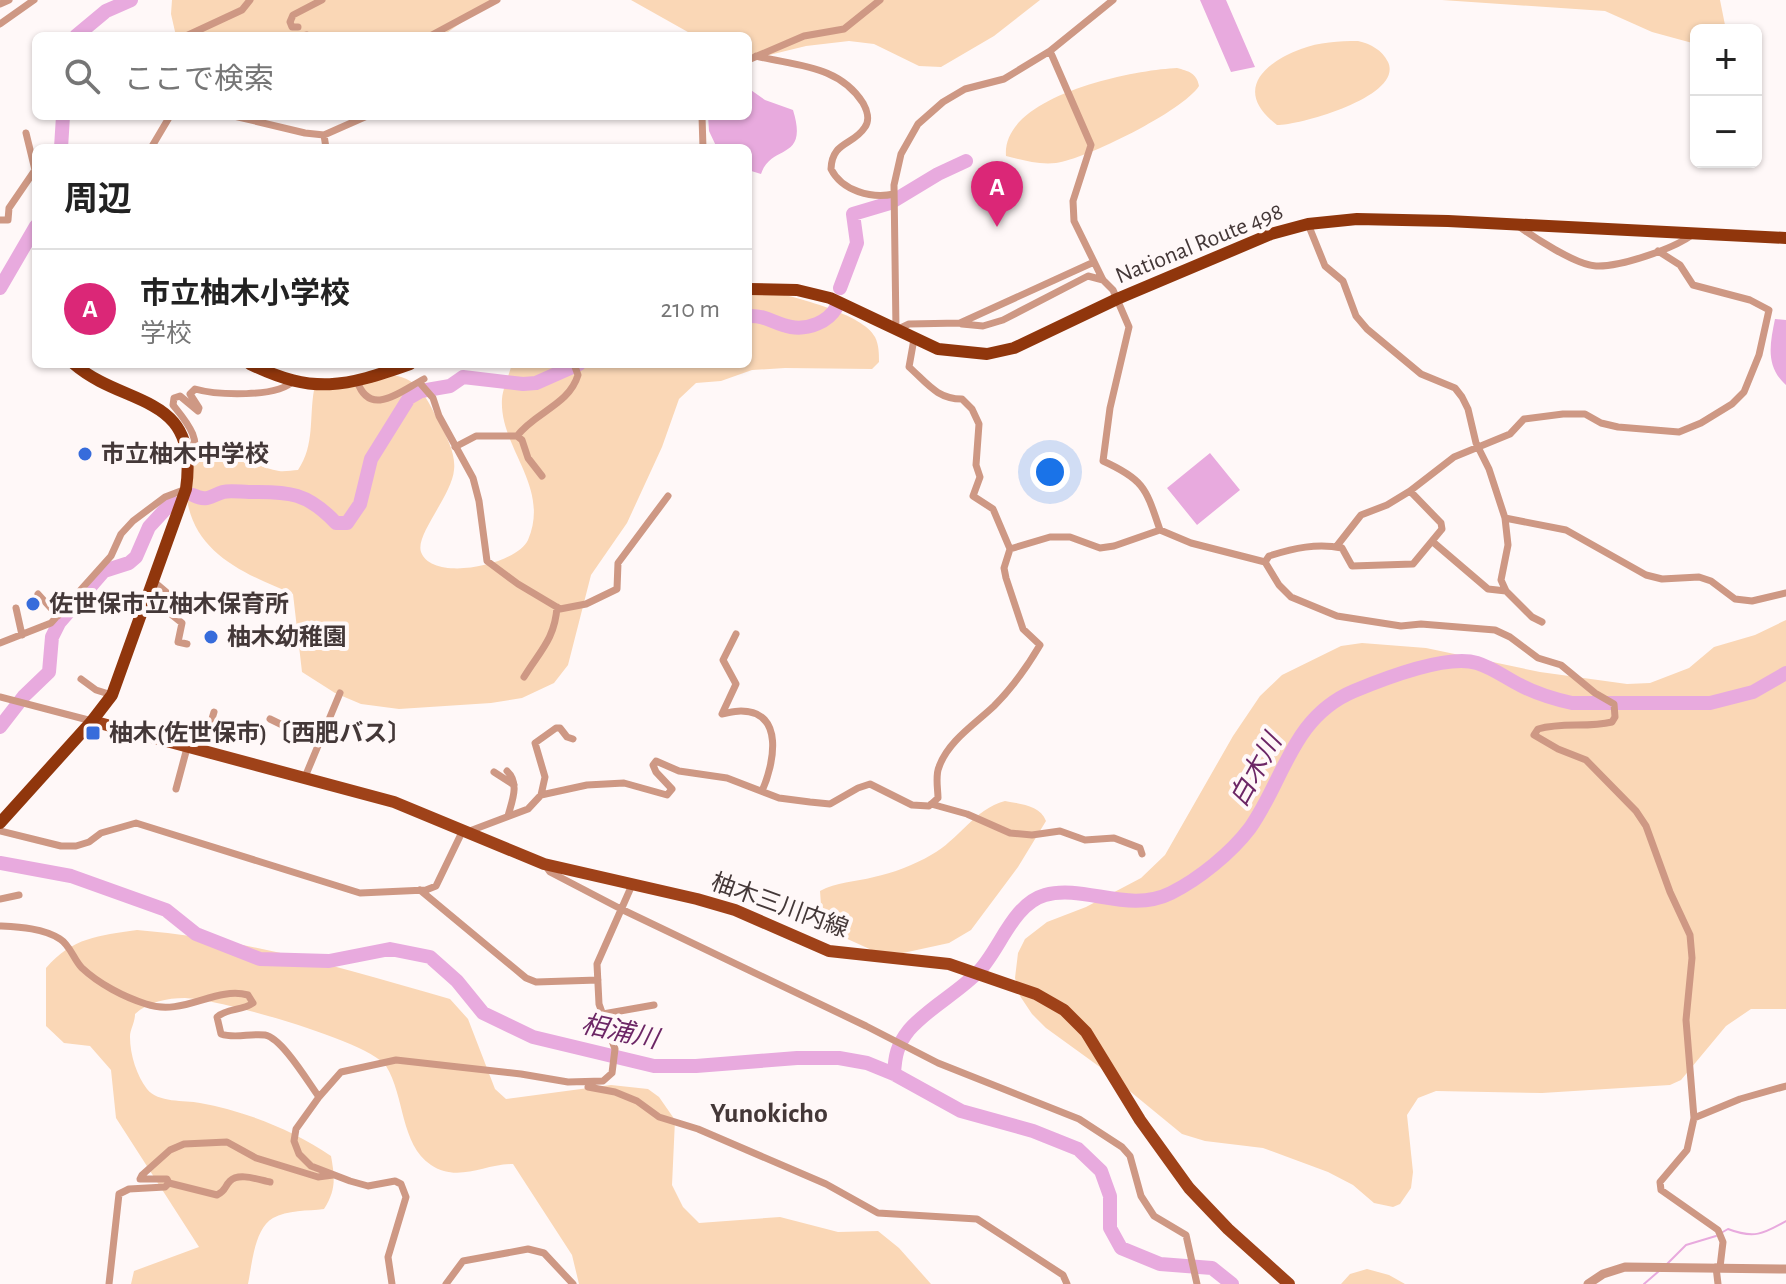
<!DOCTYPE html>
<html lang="ja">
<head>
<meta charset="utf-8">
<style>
  body { margin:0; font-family:"Alegreya Sans","Noto Sans JP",sans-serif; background:#f6f6f6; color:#222 }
  .controls { position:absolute; right:24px; top:24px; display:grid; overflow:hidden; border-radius:12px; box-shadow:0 2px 6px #0004 }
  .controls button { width:72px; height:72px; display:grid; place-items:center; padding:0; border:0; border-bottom:2px solid #e0e0e0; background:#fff; color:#222; font:40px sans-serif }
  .you { position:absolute; left:1050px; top:472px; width:28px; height:28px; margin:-20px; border:6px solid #fff; border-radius:50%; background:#1a73e8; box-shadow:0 0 0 12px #1a73e833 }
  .badge { display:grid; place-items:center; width:52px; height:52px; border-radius:50%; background:#db2777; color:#fff; font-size:26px; font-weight:700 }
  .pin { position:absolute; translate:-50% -66px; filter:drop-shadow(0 2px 4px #0008) }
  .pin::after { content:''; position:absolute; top:42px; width:28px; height:24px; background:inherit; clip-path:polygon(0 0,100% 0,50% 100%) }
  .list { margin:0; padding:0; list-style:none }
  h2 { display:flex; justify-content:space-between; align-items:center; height:104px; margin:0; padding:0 32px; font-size:34px }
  h2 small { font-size:26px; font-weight:400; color:#767676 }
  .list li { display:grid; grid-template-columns:52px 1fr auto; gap:24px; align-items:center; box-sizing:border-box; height:120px; padding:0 32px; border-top:2px solid #e0e0e0 }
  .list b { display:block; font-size:30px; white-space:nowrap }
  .list p { margin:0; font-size:26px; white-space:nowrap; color:#767676 }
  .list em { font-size:26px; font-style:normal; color:#767676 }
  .icon { flex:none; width:44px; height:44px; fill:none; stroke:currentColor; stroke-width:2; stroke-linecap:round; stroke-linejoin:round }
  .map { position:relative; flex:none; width:1786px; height:1284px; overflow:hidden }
  .search { position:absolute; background:#fff; box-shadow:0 2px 6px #0004; left:32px; top:32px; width:720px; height:88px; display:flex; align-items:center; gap:20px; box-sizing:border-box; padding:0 28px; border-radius:12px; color:#767676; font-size:30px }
  .panel { position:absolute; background:#fff; box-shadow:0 2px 6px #0004; left:32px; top:144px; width:720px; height:224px; border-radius:12px }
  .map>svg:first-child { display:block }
</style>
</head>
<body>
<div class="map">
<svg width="1786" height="1284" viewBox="0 0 1786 1284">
  <rect width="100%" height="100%" fill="#fff8f8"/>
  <path fill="#fad7b6" d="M172 0H493L448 32 433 36H176L171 14Z
    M631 0H1040L994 36 941 67 919 66 874 44 849 41 806 46 757 58 748 55V36H695Z
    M1442 0H1720L1726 30H1696V44L1652 32 1605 11Z
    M1358 41C1371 44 1382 50 1388 62 1404 96 1301 125 1277 125 1234 92 1261 64 1301 49 1319 42 1339 41 1358 41Z
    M1177 68C1188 71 1197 73 1199 86 1183 111 1086 159 1056 163 1039 165 1022 160 1006 156 1001 96 1132 70 1177 68Z
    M748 287C776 292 862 311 875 337 879 345 879 354 879 362L872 369 785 368 752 370 721 381 696 383 679 399 662 447 627 523 591 575 568 665 554 683 522 698 491 703 399 709 361 704 335 693 302 672 293 594C242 573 189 551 186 489 186 475 193 461 207 456 230 449 257 468 279 471 285 472 292 470 298 470 315 445 309 418 314 390 335 376 391 366 413 383 425 392 433 411 440 424 447 437 456 455 454 470 452 495 415 535 421 552 432 583 517 565 528 540 551 486 499 448 502 399 503 388 509 375 512 364H748Z
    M1786 620V1009H1751L1726 1026 1681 1080 1670 1085 1542 1093 1436 1091 1418 1098 1407 1115 1413 1172 1411 1188 1400 1204 1393 1207 1374 1203 1353 1185 1328 1172 1263 1148 1205 1141 1182 1134 1104 1070 1046 1028 1032 1014 1020 996 1015 978 1018 953 1025 939 1047 922 1086 907 1141 878 1165 855 1233 736 1260 696 1282 675 1341 646 1362 643 1426 648 1540 672 1627 684 1650 683 1689 668 1714 647 1755 635Z
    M1005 801C1020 804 1040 805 1046 821L1018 867 971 930 949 943 903 953 874 951 843 937 821 905 820 891C836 882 855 882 874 877 893 873 914 865 931 855 959 840 974 809 1005 801Z
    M137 930C247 939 344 969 450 999L468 1019 495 1089 506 1099 611 1085 648 1089 659 1097 675 1120 672 1185 683 1207 699 1223 780 1217 838 1232 878 1231 899 1248 931 1284H579L572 1255 513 1164C484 1164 458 1183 431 1165 400 1144 405 1096 386 1066 369 1041 219 999 185 998 167 998 148 1002 135 1014 135 1023 130 1029 130 1037 130 1055 137 1076 147 1089 158 1103 184 1100 200 1103 245 1111 293 1130 331 1156 335 1178 336 1190 324 1209 308 1211 287 1210 273 1218 254 1229 252 1265 248 1284H131L134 1271 199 1247 116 1118 111 1070 90 1046 64 1043 46 1026V968C73 937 98 936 137 930Z
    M1367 1269 1389 1275 1405 1284H1341L1350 1274Z"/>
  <path fill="#e8aade" d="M1200 0H1226L1255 67 1231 72Z
    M748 88 765 100 793 110C809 162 771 143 761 174L748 170V148H717L709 131 708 116H748Z
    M1775 319 1786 320V385C1765 366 1770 344 1775 319Z
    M1210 453 1240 490 1197 525 1167 488Z"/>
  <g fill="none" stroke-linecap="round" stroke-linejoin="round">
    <path stroke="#e8aade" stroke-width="2" d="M1721 1233 1728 1229C1754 1239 1763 1234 1786 1221
      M1667 1264 1686 1245 1716 1236
      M1644 1284 1659 1271"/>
    <path stroke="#e8aade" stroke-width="14" d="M76 36 106 11 131 0
      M61 148 63 116
      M0 288 36 226
      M840 288 857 243 853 214 890 203 938 174 966 161
      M748 316C767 315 774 324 791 327 808 330 828 322 836 308
      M193 495C207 502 210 496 223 492 230 490 241 492 249 492 289 491 308 493 336 523H347L360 504 371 459 409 398 421 391 450 386 463 377 523 384 536 383 579 364
      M0 727 24 696 49 672 52 637 59 623 104 571 129 563 136 557 149 527 172 502
      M0 863 71 876 166 910 196 934 260 959 329 961 390 949 430 957 457 981 483 1013 533 1037 654 1066H696L797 1058H839L867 1063 894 1074 961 1111 1033 1131 1078 1149 1101 1171 1110 1196V1228L1121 1248 1160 1264 1212 1268 1232 1284
      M894 1074C895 1056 897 1045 909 1030 929 1007 958 993 979 971 1000 949 1013 904 1045 895 1084 884 1129 914 1171 893 1199 879 1231 853 1250 828 1284 780 1292 717 1354 691 1383 679 1447 654 1477 663 1493 668 1506 678 1520 685 1537 694 1554 699 1572 703H1710L1753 692 1786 673"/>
    <path stroke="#ce9884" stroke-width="7" d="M0 4 9 0
      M0 24 34 0
      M298 27H292L290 22 293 15 322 0
      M186 36 242 10 250 0
      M303 36 307 35
      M430 36 497 0
      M1050 51 1091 145 1073 201 1074 221 1103 280 1113 290 1129 327 1110 408 1103 461C1145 480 1146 489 1160 530
      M756 56C796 66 839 65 863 103 867 110 870 120 865 127 853 146 832 141 831 169 842 191 872 199 894 194
      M748 60 804 36 844 29 880 0
      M234 116 305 133 324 135 367 116
      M702 116 703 148
      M324 135 326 148
      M151 148 170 116
      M0 220H8L9 208 35 170 26 133
      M1308 224 1325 266 1343 281 1356 316 1367 329 1421 374 1455 388 1462 397 1468 409 1476 443 1489 469 1505 518 1508 545 1501 580 1506 591 1532 617 1542 622
      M1517 225C1533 237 1576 265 1596 266 1620 267 1673 249 1692 235
      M1094 262 960 323 909 324 896 330 894 185 901 154 918 124 943 102 965 89 1004 79 1050 51 1113 0
      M962 324 983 326 1003 320 1088 276 1103 280
      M357 381C370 418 399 392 424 379
      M419 382 433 398 439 416 473 478 479 501 487 561 518 584 560 609 586 604 617 589 618 563 668 496
      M517 436C535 412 569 405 578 375L574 364
      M455 447 476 436H517L522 440 528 458 542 476
      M188 461C206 443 185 420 173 405L174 398 180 396 198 411 199 408 190 394 195 389C216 395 278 398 293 381
      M1505 518 1566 530 1646 575 1662 579 1699 577 1711 581 1735 599 1752 601 1786 593
      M1433 542 1488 589 1506 591
      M1336 547 1361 515 1387 505 1410 491 1454 457 1510 434 1524 419 1563 414H1585L1601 423 1618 427 1679 432 1701 423 1732 404 1744 392 1759 355 1769 310 1750 300 1693 285 1680 265 1658 251
      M1010 549 1050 537H1070L1100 548 1114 546 1160 530 1191 543 1265 562 1279 585 1291 597 1337 616 1401 626 1421 624 1495 630 1510 637 1538 658 1561 665 1595 693 1614 704 1615 717 1612 722C1587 728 1563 722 1538 729L1534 735 1558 749 1586 760 1636 811 1646 826 1670 892 1690 935 1692 958 1686 1020 1694 1118 1687 1150 1660 1182 1661 1190 1718 1230 1723 1242 1720 1267
      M1265 562 1269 556C1294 548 1317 543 1342 548L1352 566 1413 564 1442 529 1441 523 1410 491
      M153 581 166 592 172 615 182 623 178 642 187 644
      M38 594 58 616
      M16 608 22 635
      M736 634 723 660 736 684 722 714C728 713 734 711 741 711 785 711 774 764 762 791
      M0 643 51 623 111 556 121 534 133 521 165 497 186 489
      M524 677C539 652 555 639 557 607
      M81 679 96 690 112 695
      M0 697 92 721
      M270 719 319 743
      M202 752 214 712
      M507 771C520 783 512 801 508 816
      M494 772 514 785
      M305 777 340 693
      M176 789 187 748
      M541 795 545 777 535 743 556 728H560L567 737 573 739
      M931 804 967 814 1010 833 1032 835 1060 831 1085 840 1114 838 1140 848 1142 854
      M0 831 61 846H76L89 842 101 833 136 823 360 893 426 890 436 886 463 830
      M467 832 528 809 541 795 587 785 624 783 667 795 672 789 656 772 653 765 656 761 679 771 727 778 779 798 810 802 830 804 858 788 870 784 912 805 929 806 938 798C938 789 935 776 939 767 948 741 975 724 994 706 1012 688 1027 667 1040 645L1023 629 1006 578 1004 568 1010 549 993 509 973 496 980 477 976 465 979 424 972 409 962 399C937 399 927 383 909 367L914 339
      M545 865 550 872 621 909 866 1026 938 1063 1079 1119 1122 1147 1130 1156 1141 1196 1154 1216 1186 1235 1197 1284
      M420 890 526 978 536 982 598 980
      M0 899 19 895
      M0 926C19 927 43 928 60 939 70 945 74 960 82 968 99 984 124 997 146 1004 183 1017 215 986 248 995L253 1003C242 1011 227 1008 217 1017L221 1034C235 1039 250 1033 265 1035 282 1038 308 1082 319 1097
      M603 1014 654 1005
      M588 1087 615 1092 637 1101 659 1117 698 1129 826 1184 878 1213 977 1219 1063 1275 1067 1284
      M1694 1118 1740 1099 1786 1086
      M169 1183 217 1195C226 1191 224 1187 230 1181 239 1172 259 1180 270 1182
      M1716 1267 1718 1284
      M109 1284 119 1194 129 1189 165 1187 169 1183 167 1179H140L142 1175 170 1150 184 1144 227 1142 256 1158 318 1177 333 1175
      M392 1284 388 1257 406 1197 401 1184 395 1181 368 1186 350 1181 311 1166 299 1154 294 1141 296 1129 319 1097 341 1072 396 1060 521 1074 568 1082 603 1081 612 1073 615 1049 599 1004 597 964 632 885
      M446 1284 463 1261 528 1249 544 1253 573 1284"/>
    <path stroke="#ce9884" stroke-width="9" d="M1588 1284 1603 1274 1625 1267 1786 1269"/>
    <path stroke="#9f4219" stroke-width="12" d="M92 721 394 802 544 864 697 899 735 910 829 951 949 964 1036 994 1064 1010 1086 1032 1140 1120 1189 1188 1228 1229 1289 1284"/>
    <path stroke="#90360c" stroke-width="12" d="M748 289 797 290 830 298 938 349 987 354 1014 348 1117 299 1271 234 1308 224 1357 219 1448 221 1786 238
      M250 364C314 395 345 387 410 364
      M0 823 92 721 112 695 186 489C200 392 125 408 74 364"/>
  </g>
  <g fill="#376cdb" stroke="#fff8f8" stroke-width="3">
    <circle cx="85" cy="454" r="8"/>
    <circle cx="33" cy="604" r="8"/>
    <circle cx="211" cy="637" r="8"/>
    <rect x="85" y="725" width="16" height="16" rx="4"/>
  </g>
  <g text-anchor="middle" stroke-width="8" stroke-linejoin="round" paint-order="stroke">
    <g font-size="24" fill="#443838" stroke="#fff8f8">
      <text transform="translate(1199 243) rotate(-22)" y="8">National Route 498</text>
      <text transform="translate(780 905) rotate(20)" y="8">柚木三川内線</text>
    </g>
    <g font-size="24" font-weight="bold" fill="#443838" stroke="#fff8f8" text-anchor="start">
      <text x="101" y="462">市立柚木中学校</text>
      <text x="49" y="612">佐世保市立柚木保育所</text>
      <text x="227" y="645">柚木幼稚園</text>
      <text x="109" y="741">柚木(佐世保市)〔西肥バス〕</text>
    </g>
    <g font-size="26" font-style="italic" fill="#6c2665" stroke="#fff8f8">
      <text transform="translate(1255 770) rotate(-61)" y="9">白木川</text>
      <text transform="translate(620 1031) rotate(12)" y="9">相浦川</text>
    </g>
    <g font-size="28" font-weight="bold" fill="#443838" stroke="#fff8f8">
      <text x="769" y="1122">Yunokicho</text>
    </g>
  </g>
</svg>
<div class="controls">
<button>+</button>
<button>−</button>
</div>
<div class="you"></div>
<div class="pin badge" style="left:997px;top:227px">A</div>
<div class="search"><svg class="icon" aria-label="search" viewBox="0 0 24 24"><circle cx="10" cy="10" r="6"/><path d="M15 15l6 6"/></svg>ここで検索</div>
<section class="panel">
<h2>周辺<small></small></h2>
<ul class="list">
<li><span class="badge">A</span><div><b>市立柚木小学校</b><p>学校</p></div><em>210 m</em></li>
</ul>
</section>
</div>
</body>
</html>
